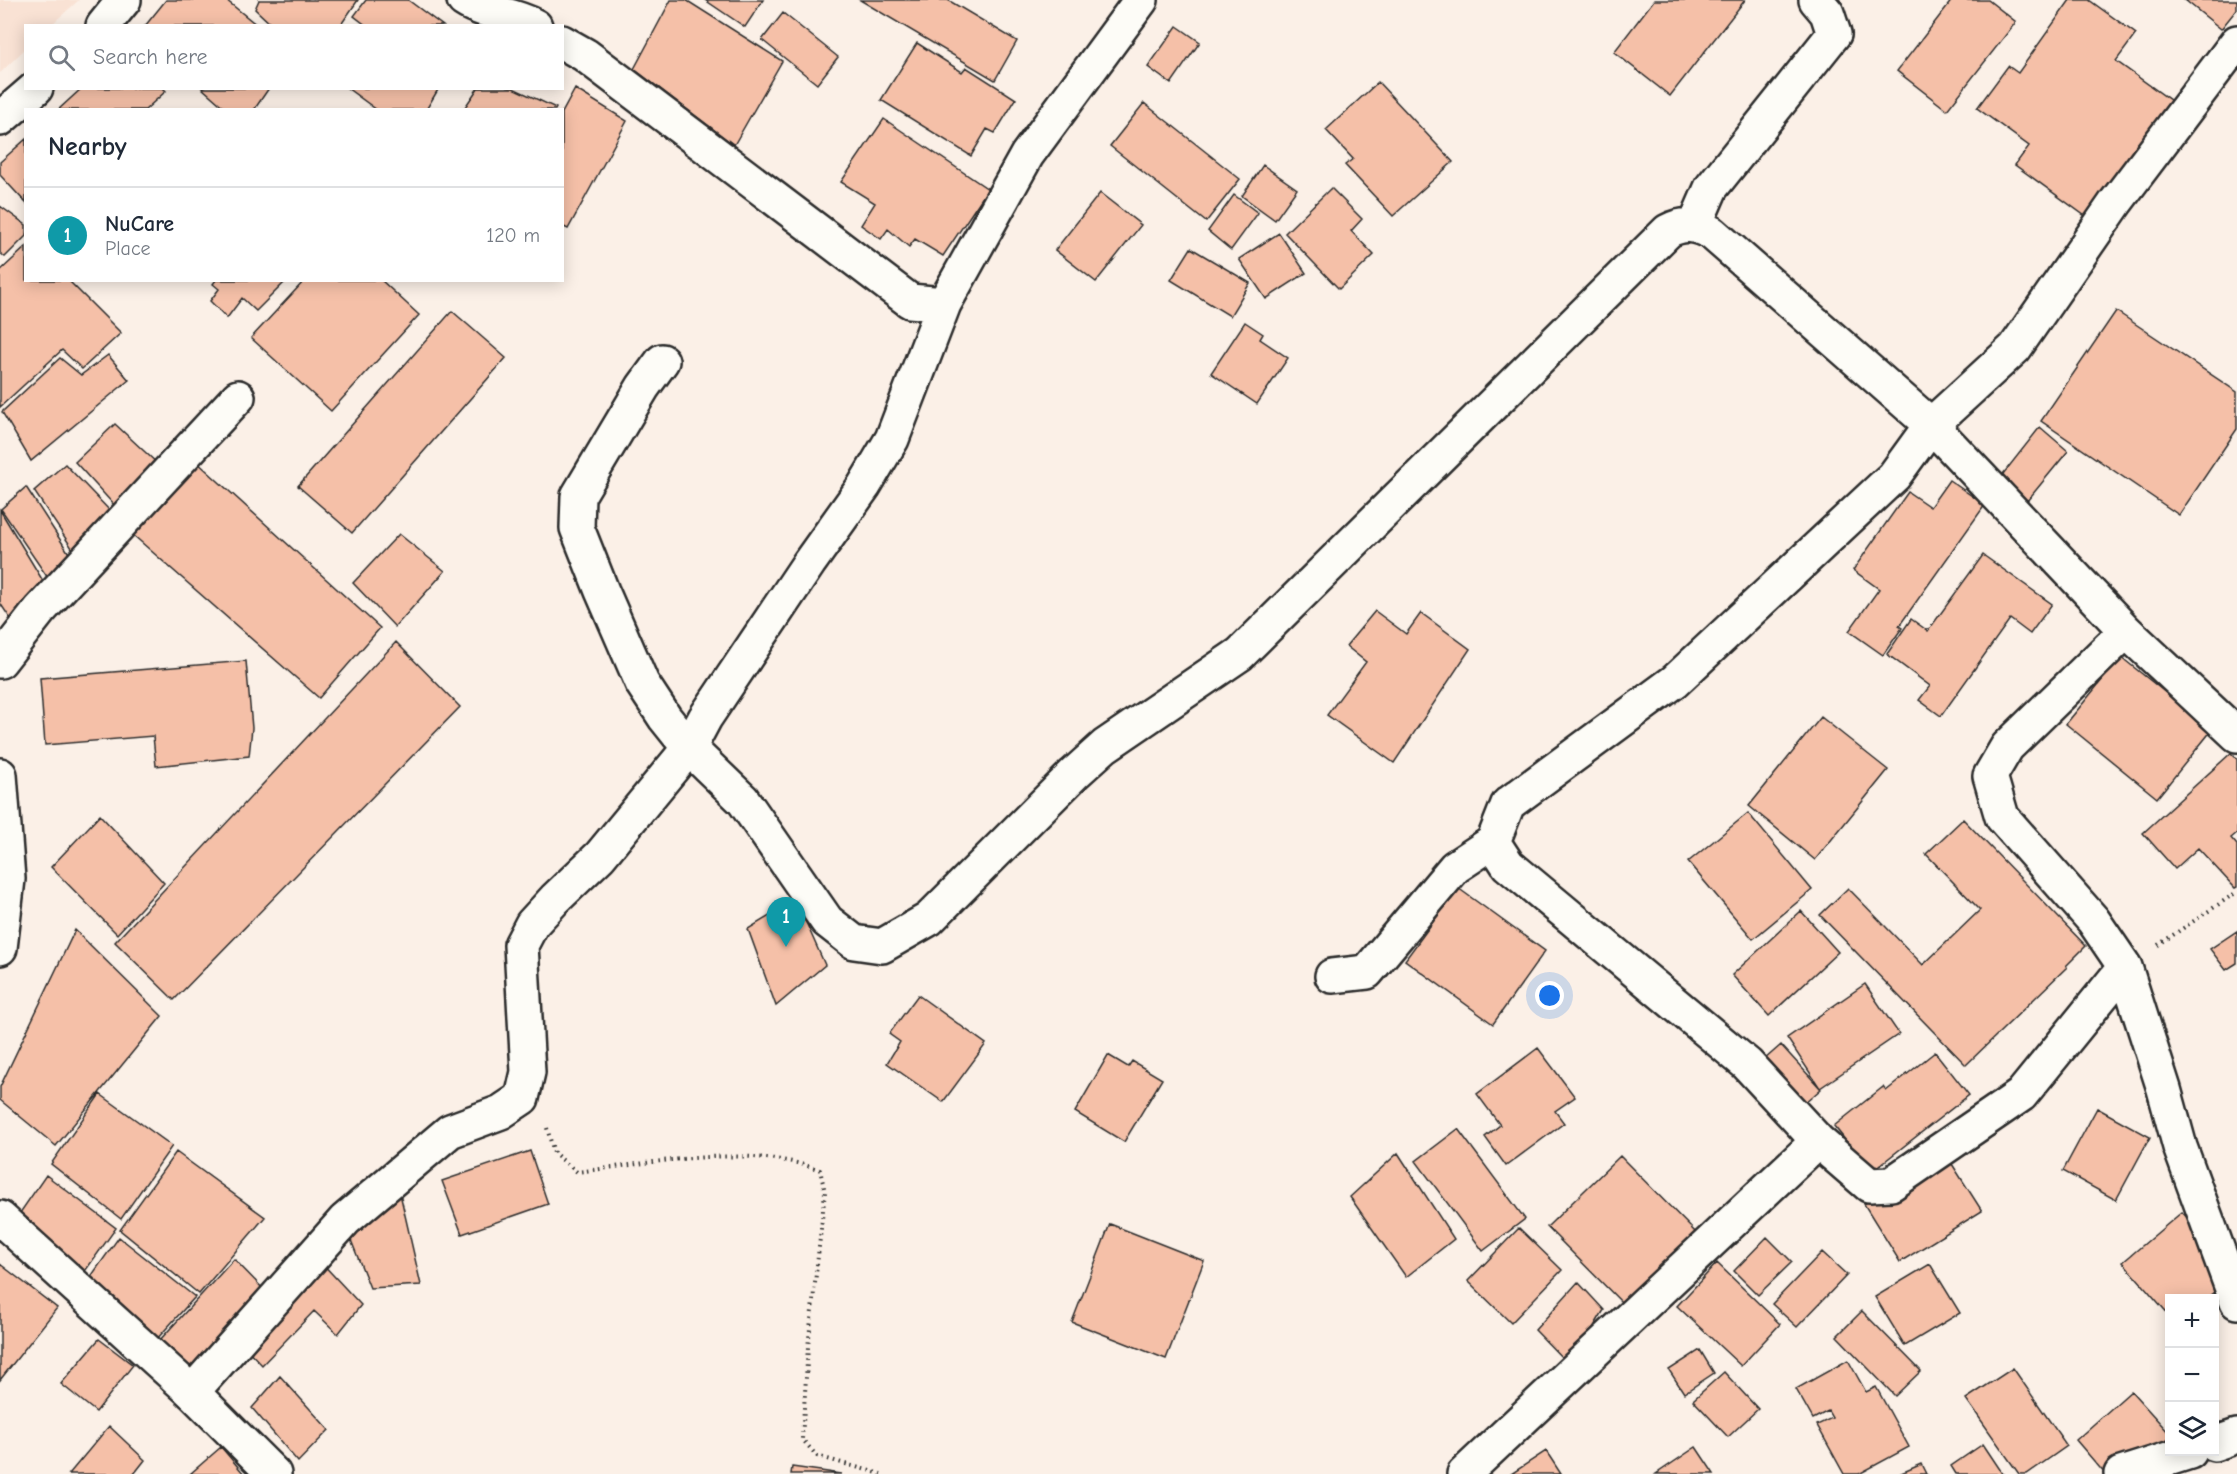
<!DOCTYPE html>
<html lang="en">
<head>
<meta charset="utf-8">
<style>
  body { margin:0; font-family:"Comic Neue",sans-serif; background:#f6f6f7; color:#1f2937 }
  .controls { position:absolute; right:18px; bottom:18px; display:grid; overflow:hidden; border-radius:0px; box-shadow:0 3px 15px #0003 }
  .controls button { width:54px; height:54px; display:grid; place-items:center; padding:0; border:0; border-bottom:2px solid #e0e1e3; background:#fff; color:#1f2937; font:30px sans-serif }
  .you { position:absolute; left:1550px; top:996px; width:21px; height:21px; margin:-15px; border:4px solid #fff; border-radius:50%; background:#1a73e8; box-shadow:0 0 0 9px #1a73e833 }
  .badge { display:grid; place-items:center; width:39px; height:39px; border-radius:50%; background:#2563eb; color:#fff; font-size:20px; font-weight:700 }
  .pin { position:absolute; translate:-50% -50px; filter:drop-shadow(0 2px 3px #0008) }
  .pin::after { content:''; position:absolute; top:32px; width:21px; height:18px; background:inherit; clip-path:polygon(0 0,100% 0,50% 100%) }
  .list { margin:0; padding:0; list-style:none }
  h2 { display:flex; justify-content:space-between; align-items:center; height:78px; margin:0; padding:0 24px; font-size:26px }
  h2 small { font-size:20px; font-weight:400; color:#747a83 }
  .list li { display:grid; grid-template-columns:39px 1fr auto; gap:18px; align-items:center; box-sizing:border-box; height:96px; padding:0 24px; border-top:2px solid #e0e1e3 }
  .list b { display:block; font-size:22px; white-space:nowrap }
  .list p { margin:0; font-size:20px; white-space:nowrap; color:#747a83 }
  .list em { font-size:20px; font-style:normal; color:#747a83 }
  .icon { flex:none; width:33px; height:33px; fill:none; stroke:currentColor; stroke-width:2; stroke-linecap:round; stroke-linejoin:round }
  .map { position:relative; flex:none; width:2237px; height:1474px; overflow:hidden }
  .search { position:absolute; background:#fff; box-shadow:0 3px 15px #0003; left:24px; top:24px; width:540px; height:66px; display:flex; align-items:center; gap:15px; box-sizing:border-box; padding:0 21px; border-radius:0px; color:#747a83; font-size:22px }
  .panel { position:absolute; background:#fff; box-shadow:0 3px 15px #0003; left:24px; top:108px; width:540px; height:174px; border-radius:0px }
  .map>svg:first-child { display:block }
</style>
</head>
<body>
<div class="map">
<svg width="2237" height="1474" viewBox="0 0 2237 1474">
  <rect width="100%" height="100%" fill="#fbf0e7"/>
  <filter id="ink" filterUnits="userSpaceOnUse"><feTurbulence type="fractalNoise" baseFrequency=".0167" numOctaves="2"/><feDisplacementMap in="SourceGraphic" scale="12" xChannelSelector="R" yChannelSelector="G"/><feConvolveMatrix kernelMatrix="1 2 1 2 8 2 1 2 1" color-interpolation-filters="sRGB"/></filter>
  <g filter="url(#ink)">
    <path fill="#f9e2d4" d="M0 0H79L51 25 26 26 25 49 0 73Z"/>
    <path fill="#f5c0a8" stroke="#2b2b2b" stroke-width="1.5" d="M166 0H226L258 26H145Z
      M259 0H358L340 26H273L255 9Z
      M366 0H408L443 26H367L354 16Z
      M671 0H686L782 61 734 145 634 69Z
      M705 0H763L745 27Z
      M860 0H948L1017 41 995 80Z
      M1654 0H1745L1670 96 1614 52Z
      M1952 0H1988L2016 22 1947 110 1897 71Z
      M2070 0H2089L2136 34 2116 61 2188 113 2103 229 2015 165 2029 146 1977 108 2008 66 2018 73Z
      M2185 0H2237V9L2221 29Z
      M783 13 838 57 817 84 762 40Z
      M1177 26 1200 42 1171 84 1148 67Z
      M917 43 962 72 966 67 1016 99 995 133 987 129 971 156 881 100Z
      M1378 82 1453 162 1393 216 1345 165 1353 159 1326 130Z
      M82 88H163L166 91 145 110H58Z
      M202 88H269L254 110H227Z
      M347 88H439L426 110H377Z
      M478 88H513L556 108 555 110H463Z
      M575 89 627 121 568 229 562 226V113Z
      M1144 103 1240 179 1206 222 1110 146Z
      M884 119 988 189 943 256 915 239 909 247 888 229 881 239 861 225 875 203 841 182Z
      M26 139V203L0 175V162Z
      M1263 165 1297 189 1275 220 1242 196Z
      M1331 188 1362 219 1351 231 1374 255 1339 289 1285 233Z
      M1100 193 1141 225 1096 282 1055 250Z
      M1234 195 1258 213 1231 250 1208 231Z
      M0 206 26 225V236L5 257 0 253Z
      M1279 233 1306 273 1266 299 1239 259Z
      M26 247V280H68L121 333 82 369 62 350 0 407V271Z
      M1191 248 1250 283 1230 316 1171 280Z
      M216 280H287L256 311 242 298 227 318 210 301 219 289 213 284Z
      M305 280H381L419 315 331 411 251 338Z
      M452 311 506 358 352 533 298 486Z
      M2116 311 2237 392V429L2179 515 2041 421Z
      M1245 322 1263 334 1260 339 1288 358 1257 404 1211 373Z
      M108 355 129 380 31 461 2 412 60 358 81 375Z
      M115 424 159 465 115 506 75 462Z
      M2040 427 2068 451 2027 501 1999 479Z
      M196 461 380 628 319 698 133 535Z
      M65 464 112 513 76 554 34 491Z
      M1949 480 1985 505 1899 626 1902 628 1883 655 1849 631 1879 589 1853 570 1908 492 1930 507Z
      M26 487 72 558 50 581 1 509Z
      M0 510 43 581 12 621 0 603Z
      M399 534 445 571 395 627 353 583Z
      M1983 555 2052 604 2030 634 2010 619 1941 716 1919 700 1930 686 1887 654 1911 619 1928 631Z
      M1375 611 1406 634 1421 613 1470 649 1394 763 1327 715 1366 662 1346 646Z
      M396 642 460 707 174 1000 115 942Z
      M2121 657 2212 730 2157 798 2066 724Z
      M246 661 252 728 249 756 156 766 153 736 45 745 40 678Z
      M1821 717 1888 770 1815 860 1749 806Z
      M2231 753 2237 759V833L2231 838 2237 845V887L2235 888 2198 848 2175 869 2143 833Z
      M1748 813 1812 890 1753 939 1688 862Z
      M100 815 164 883 117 934 51 867Z
      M1963 819 2086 946 2066 966 2067 967 1966 1065 1820 915 1848 888 1923 965 1980 910 1926 854Z
      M1458 888 1545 951 1493 1024 1405 960Z
      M796 900 825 965 776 1006 748 929Z
      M1801 911 1838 952 1769 1016 1732 975Z
      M75 930 162 1016 56 1146 0 1100V1087Z
      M2237 931V963L2226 970 2210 949Z
      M1865 984 1899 1034 1820 1088 1787 1038Z
      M918 995 986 1044 943 1102 887 1063 900 1042 889 1034Z
      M1781 1045 1821 1089 1787 1119 1748 1074Z
      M1538 1048 1575 1097 1555 1111 1564 1123 1506 1166 1485 1137 1500 1125 1477 1094Z
      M1935 1052 1969 1095 1871 1172 1834 1126 1883 1087 1886 1091Z
      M1108 1055 1128 1067 1132 1061 1162 1079 1124 1142 1075 1112Z
      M100 1094 172 1146 121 1219 51 1164Z
      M2097 1108 2150 1137 2116 1200 2063 1171Z
      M1458 1129 1525 1219 1483 1251 1416 1161Z
      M530 1151 548 1204 462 1234 442 1181Z
      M176 1152 265 1217 199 1294 120 1230Z
      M1398 1153 1454 1239 1406 1277 1350 1197Z
      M1945 1153 1982 1211 1900 1262 1864 1204Z
      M1620 1156 1706 1243 1634 1315 1547 1227Z
      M46 1175 116 1228 83 1274 15 1220Z
      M399 1189 421 1285 370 1288 347 1230Z
      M2182 1212 2236 1273 2207 1298H2170V1316L2123 1262Z
      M1110 1224 1204 1261 1166 1359 1072 1322Z
      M1519 1228 1562 1270 1511 1323 1468 1281Z
      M119 1237 195 1297 155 1341 85 1285Z
      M1767 1237 1792 1262 1758 1295 1734 1271Z
      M1822 1252 1847 1275 1797 1327 1772 1304Z
      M234 1259 271 1297 197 1376 159 1341Z
      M319 1260 361 1305 338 1334 314 1311 262 1365 242 1344Z
      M1717 1263 1780 1324 1741 1366 1677 1306Z
      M0 1264 57 1308 0 1380Z
      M1930 1264 1960 1313 1905 1346 1875 1297Z
      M1578 1282 1604 1310 1570 1366 1535 1330Z
      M1862 1311 1921 1371 1895 1396 1837 1336Z
      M99 1339 133 1365 96 1412 61 1384Z
      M1700 1350 1714 1373 1684 1393 1669 1370Z
      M1848 1360 1866 1392 1876 1387 1909 1447 1859 1474H1844L1817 1425 1832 1418 1828 1411 1813 1419 1796 1389Z
      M2013 1368 2067 1446 2027 1474H2019L1966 1399Z
      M1724 1372 1758 1409 1728 1437 1693 1400Z
      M280 1376 329 1430 298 1462 252 1408Z
      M2131 1391 2170 1434V1452L2105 1474 2076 1440Z
      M109 1426 145 1460 134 1474H69Z
      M1983 1444 2003 1474H1956L1951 1466Z
      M221 1447 244 1474H190Z
      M1696 1447 1714 1474H1656Z
      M1546 1451 1561 1474H1511Z
      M1922 1464 1927 1474H1899Z
      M792 1467 842 1474H791Z"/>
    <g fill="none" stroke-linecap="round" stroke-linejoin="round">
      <defs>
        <path id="minor" d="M464 0C485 14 512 13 535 26
          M562 42 585 55 910 301 944 304
          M1695 225 1711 188 1834 34 1827 13 1816 0
          M662 361 643 387 578 496 577 528 602 591 642 683 665 718 689 748 743 800 827 921 854 942 882 946 929 919 1074 774 1105 746 1240 654 1668 231C1685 222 1696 225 1712 233L1931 425 2126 631 2237 735
          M2126 631 2007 747 1990 776 2002 817 2093 920 2125 967 2164 1089 2180 1147 2237 1302
          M0 661 40 610 238 397
          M1493 842 1508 865 1747 1064 1818 1141 1869 1185 1891 1184 2021 1095 2125 967
          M1332 976 1367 972 1455 867 1493 842 1508 804 1675 681 1894 476 1931 425 2015 348 2116 202 2237 42
          M192 1392 345 1220 450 1131 501 1112 522 1098 528 1072 521 945 532 924 555 899 600 856 689 748 705 718 809 563 864 486 892 439 944 304 1027 155 1141 0
          M2214 1444 2237 1436
          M1464 1474 1818 1141
          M2121 1474 2190 1452"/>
        <path id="major" d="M103 26 124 0
          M0 119 36 88
          M0 775 8 879 0 948
          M0 1218 192 1392 274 1474"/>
      </defs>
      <use href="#minor" stroke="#2b2b2b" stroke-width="38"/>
      <use href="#major" stroke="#2b2b2b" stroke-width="38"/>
      <path stroke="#2b2b2b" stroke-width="4" stroke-dasharray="1.5 4.5" stroke-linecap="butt" d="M2158 945 2237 892
        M547 1128 554 1153 577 1172C652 1163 749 1143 820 1170L825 1192 808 1347 802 1439 817 1456 881 1474"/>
      <use href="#minor" stroke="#fdfcf7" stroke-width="33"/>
      <use href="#major" stroke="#fdfcf7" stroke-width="33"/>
    </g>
  </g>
</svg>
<div class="controls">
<button>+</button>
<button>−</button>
<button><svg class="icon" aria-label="layers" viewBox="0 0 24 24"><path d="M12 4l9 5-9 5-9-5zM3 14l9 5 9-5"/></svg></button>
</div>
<div class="you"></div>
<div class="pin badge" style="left:786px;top:947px;background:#0f9aa8">1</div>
<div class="search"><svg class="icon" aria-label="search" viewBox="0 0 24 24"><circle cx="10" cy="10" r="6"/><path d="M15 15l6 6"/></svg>Search here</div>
<section class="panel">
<h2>Nearby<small></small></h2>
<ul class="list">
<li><span class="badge" style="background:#0f9aa8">1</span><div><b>NuCare</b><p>Place</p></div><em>120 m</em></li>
</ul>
</section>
</div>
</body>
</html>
